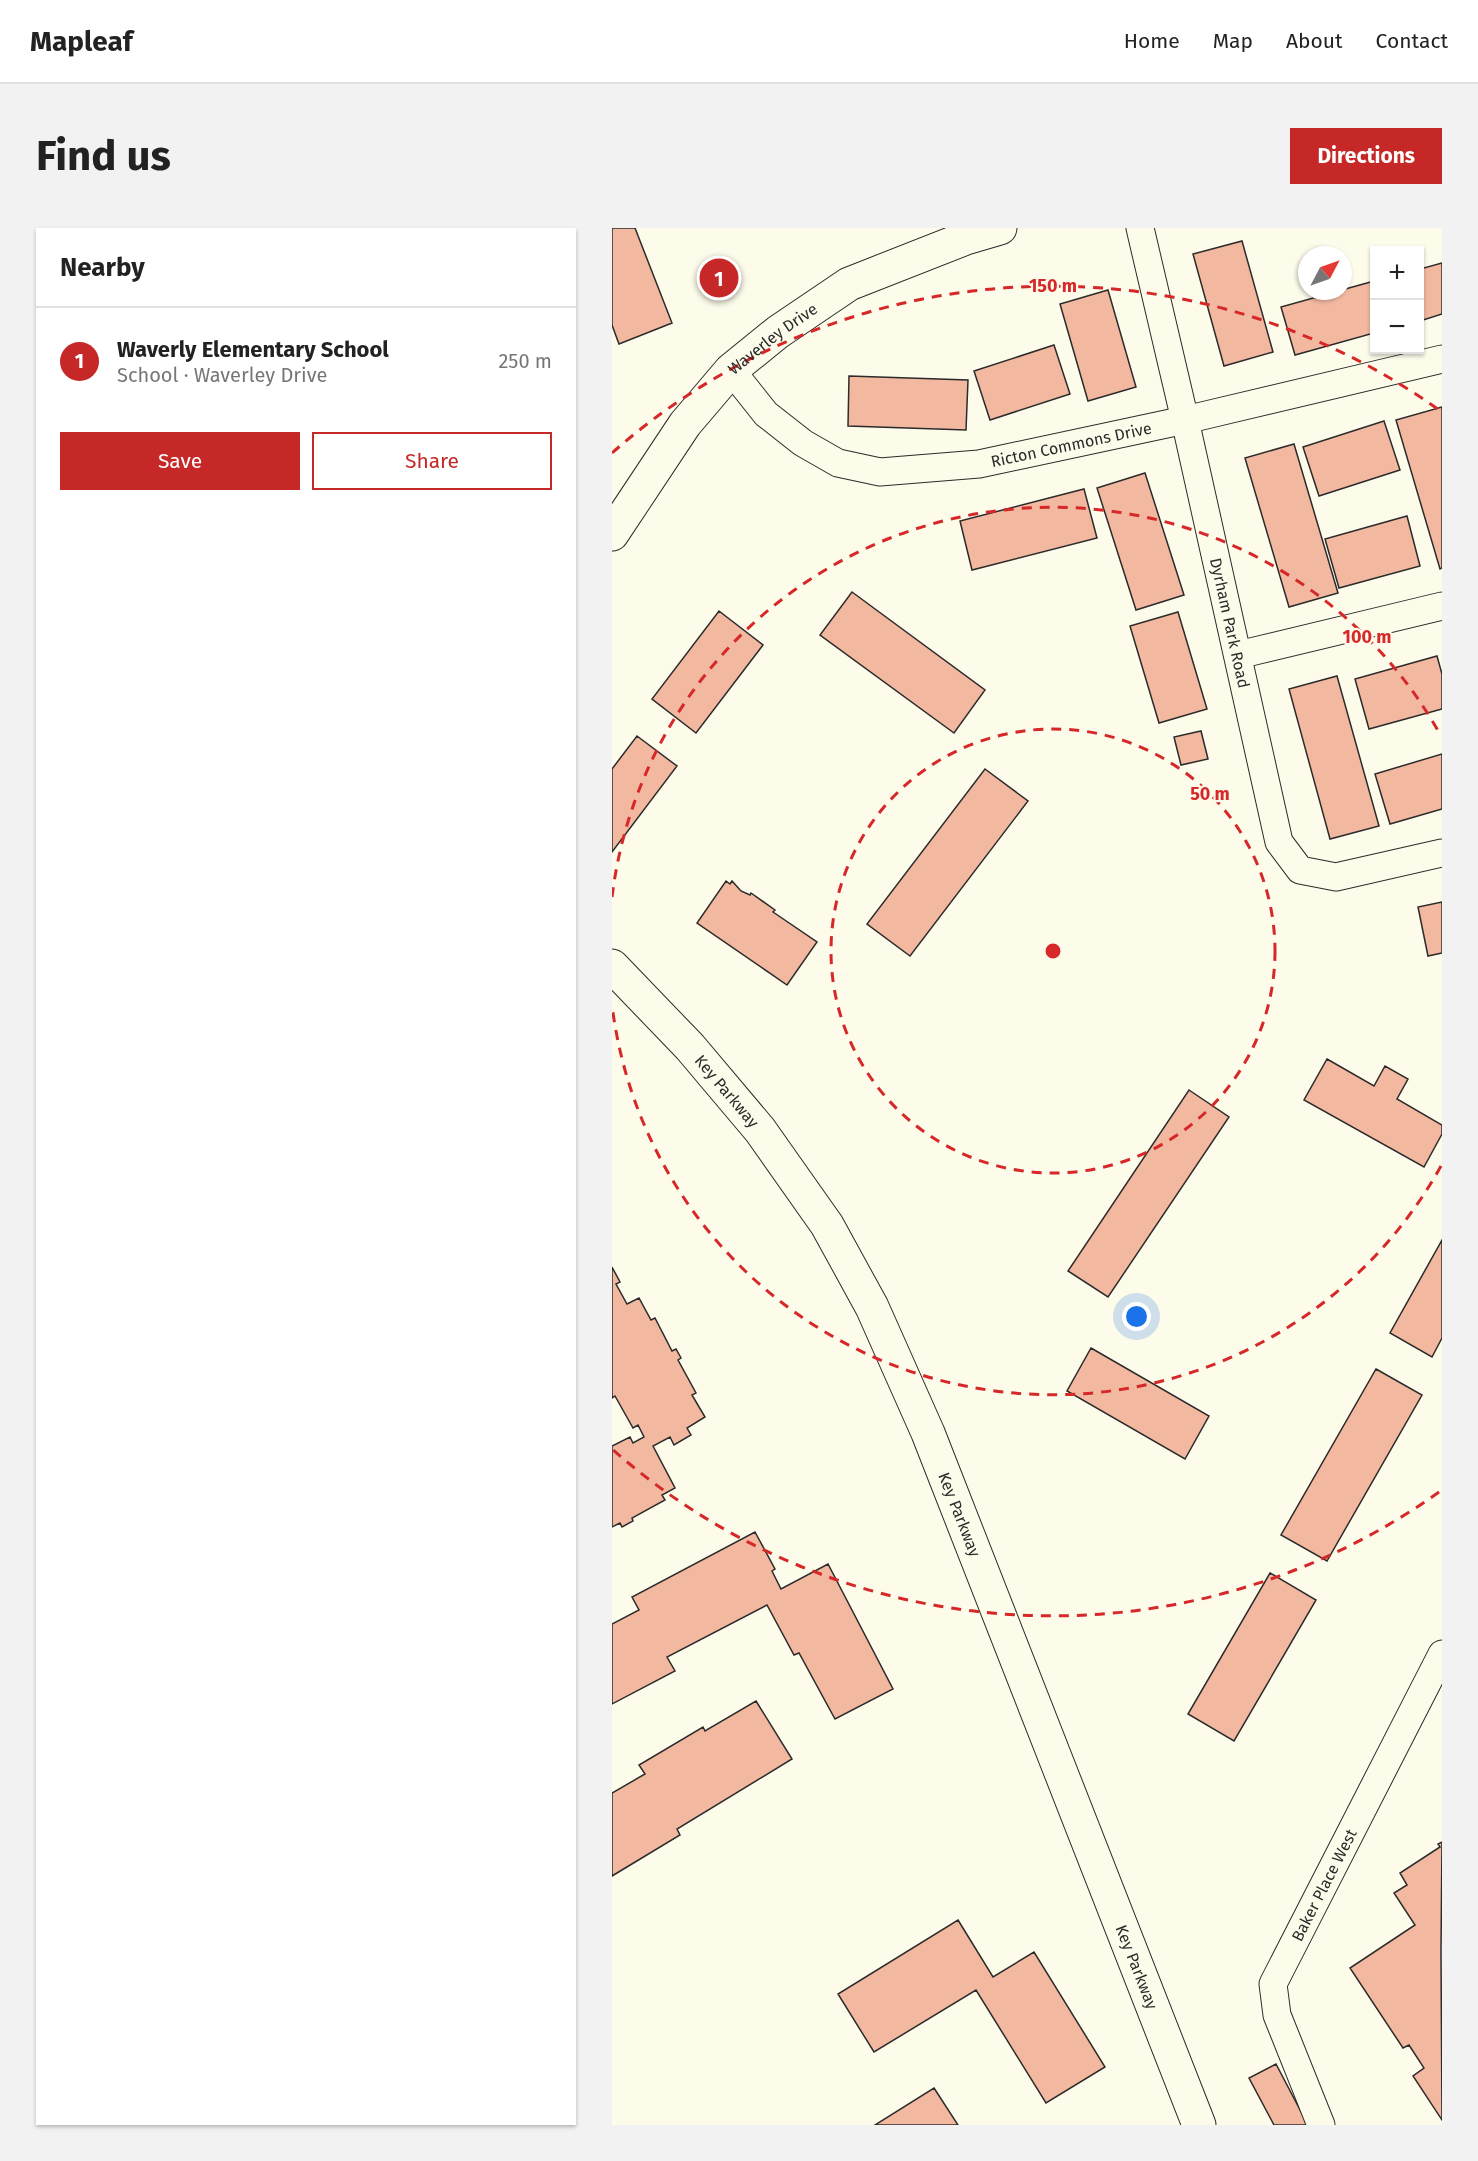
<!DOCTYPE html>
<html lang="en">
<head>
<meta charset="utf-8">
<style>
  body { margin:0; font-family:"Fira Sans",sans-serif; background:#f2f2f2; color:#222 }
  .controls { position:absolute; right:18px; top:18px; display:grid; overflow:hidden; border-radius:0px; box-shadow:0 2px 4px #0004 }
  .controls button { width:54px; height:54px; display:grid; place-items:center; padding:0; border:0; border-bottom:2px solid #e0e0e0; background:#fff; color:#222; font:30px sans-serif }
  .compass { position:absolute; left:686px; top:18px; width:54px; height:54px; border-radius:50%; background:#fff; box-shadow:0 2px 4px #0004; rotate:49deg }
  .you { position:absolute; left:525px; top:1089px; width:21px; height:21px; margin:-15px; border:4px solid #fff; border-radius:50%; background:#1a73e8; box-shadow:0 0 0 9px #1a73e833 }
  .badge { display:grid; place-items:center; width:39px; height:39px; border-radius:50%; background:#c62828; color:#fff; font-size:20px; font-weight:700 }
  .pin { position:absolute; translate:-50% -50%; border:3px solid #fff; box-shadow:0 2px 6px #0006 }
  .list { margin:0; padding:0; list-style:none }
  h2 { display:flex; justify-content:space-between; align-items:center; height:78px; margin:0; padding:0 24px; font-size:26px }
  h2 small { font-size:20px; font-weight:400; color:#767676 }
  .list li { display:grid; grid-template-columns:39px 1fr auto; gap:18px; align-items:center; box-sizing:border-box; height:108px; padding:0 24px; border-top:2px solid #e0e0e0 }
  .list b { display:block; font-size:22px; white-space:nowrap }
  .list p { margin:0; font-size:20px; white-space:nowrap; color:#767676 }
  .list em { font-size:20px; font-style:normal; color:#767676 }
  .actions { display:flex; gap:12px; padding:18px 24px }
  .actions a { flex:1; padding:14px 0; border:2px solid #c62828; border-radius:0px; text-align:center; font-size:21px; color:#c62828 }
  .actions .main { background:#c62828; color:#fff }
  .map { position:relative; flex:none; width:830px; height:1897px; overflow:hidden; border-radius:0px }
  header { display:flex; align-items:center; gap:36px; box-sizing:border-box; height:84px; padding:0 30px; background:#fff; border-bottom:2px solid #e0e0e0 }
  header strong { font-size:28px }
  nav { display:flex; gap:33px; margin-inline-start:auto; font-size:21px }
  .intro { display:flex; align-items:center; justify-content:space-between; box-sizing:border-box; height:144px; padding:0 36px }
  h1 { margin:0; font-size:42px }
  .button { padding:15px 27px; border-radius:0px; background:#c62828; color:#fff; font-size:21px; font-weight:700 }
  main { display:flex; gap:36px; padding:0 36px }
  aside { flex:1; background:#fff; border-radius:0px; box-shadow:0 2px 4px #0004 }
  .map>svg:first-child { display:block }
</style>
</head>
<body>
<header>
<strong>Mapleaf</strong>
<nav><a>Home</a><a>Map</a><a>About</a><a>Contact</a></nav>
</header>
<div class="intro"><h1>Find us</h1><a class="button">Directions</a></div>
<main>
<aside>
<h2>Nearby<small></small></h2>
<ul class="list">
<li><span class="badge">1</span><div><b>Waverly Elementary School</b><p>School · Waverley Drive</p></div><em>250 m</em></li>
</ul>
<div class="actions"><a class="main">Save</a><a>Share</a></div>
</aside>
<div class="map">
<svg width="830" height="1897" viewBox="0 0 830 1897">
  <rect width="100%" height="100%" fill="#fdfbea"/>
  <path fill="#f2b8a0" stroke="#2b2b2b" stroke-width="1.5" d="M0 0H23L60 95 7 116 0 97Z
    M630 13 661 124 612 138 581 26Z
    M830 35V86L808 93V41Z
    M762 53V105L683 127 669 79Z
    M496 62 524 159 476 173 448 76Z
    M442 117 458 166 378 192 362 143Z
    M237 148 356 152 354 202 236 198Z
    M830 179V340L828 341 784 192Z
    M772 193 788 242 707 268 691 219Z
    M682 216 726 365 677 379 633 230Z
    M533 245 572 367 524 382 485 260Z
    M472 261 485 310 360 342 348 293Z
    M795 288 808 338 727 360 713 311Z
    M240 364 373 462 342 505 208 407Z
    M107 383 151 417 84 505 40 471Z
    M566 384 595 481 547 495 518 398Z
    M825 428 830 446V481L757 501 743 451Z
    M725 448 767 598 718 611 677 461Z
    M589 503 596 531 569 537 562 509Z
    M25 508 65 538 0 624V541Z
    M830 526V581L778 596 763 546Z
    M373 541 416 573 298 728 255 696Z
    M114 653 118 656 120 653 129 663 138 667 139 665 163 682 161 684 205 714 175 757 85 695Z
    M830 674V725L816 728 806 679Z
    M715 831 762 858 773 838 796 851 785 871 830 897V906L812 939 692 872Z
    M577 862 617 889 496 1069 456 1043Z
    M830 1012V1110L820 1129 778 1105Z
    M0 1039 8 1054 4 1056 15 1076 27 1070 39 1092 43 1090 60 1123 64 1121 69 1130 66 1132 84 1165 80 1167 93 1189 75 1200 79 1207 62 1217 58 1209 41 1218 63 1260 50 1267 53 1272 20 1290 21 1293 10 1299 8 1295 0 1299V1218L18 1209 21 1215 32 1209 26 1197 21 1200 3 1168 0 1170Z
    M479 1120 597 1188 573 1231 455 1163Z
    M764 1141 810 1167 715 1333 669 1307Z
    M143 1304 163 1341 160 1343 169 1361 216 1336 281 1461 223 1491 187 1425 182 1427 155 1377 55 1429 63 1443 0 1476V1396L27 1382 20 1369Z
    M658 1345 704 1372 622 1513 576 1486Z
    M144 1473 180 1531 65 1601 68 1607 0 1648V1565L33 1546 27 1537 91 1499 93 1503Z
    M830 1614 829 1723 830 1892 801 1848 812 1840 797 1817 791 1820 738 1740 803 1697 782 1665 795 1657 788 1645 828 1619 826 1616Z
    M346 1692 381 1749 422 1724 493 1839 434 1875 364 1762 262 1824 226 1766Z
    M664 1836 696 1897H662L637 1850Z
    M322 1860 346 1897H263Z"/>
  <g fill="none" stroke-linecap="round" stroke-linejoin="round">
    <defs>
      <g id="street">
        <path id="s1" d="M528 0 573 192 667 614 688 642 724 649 830 625"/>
        <path id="s2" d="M119 142 154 186 191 215 226 235 268 244 367 236 573 192 830 131"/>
        <path d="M626 427 830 378"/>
        <path id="s3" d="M709 1897 665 1787 661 1756 830 1426"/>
      </g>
      <g id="secondary">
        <path id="s4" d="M0 306 73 196 119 142 166 104 237 56 354 10 388 0"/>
        <path id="s5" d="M0 738 78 819 148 902 215 997 260 1079 316 1205 587 1897"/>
      </g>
    </defs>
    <use href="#street" stroke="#2b2b2b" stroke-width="29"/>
    <use href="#secondary" stroke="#2b2b2b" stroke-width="35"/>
    <use href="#street" stroke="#fdfbea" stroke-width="27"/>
    <use href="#secondary" stroke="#fdfbea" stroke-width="33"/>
  </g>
  <g fill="none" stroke="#d62828" stroke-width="3" stroke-dasharray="10 8">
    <circle cx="441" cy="723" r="222"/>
    <path d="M829 938A444 444 0 0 1 0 777M0 669A444 444 0 0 1 829 508"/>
    <path d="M827 1264A665 665 0 0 1 0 1221M0 225A665 665 0 0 1 827 182"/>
  </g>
  <g text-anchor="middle" stroke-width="4.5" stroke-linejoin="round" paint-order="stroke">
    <g font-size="16" fill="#2b2b2b" stroke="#fdfbea">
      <text dy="6" stroke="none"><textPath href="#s4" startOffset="255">Waverley Drive</textPath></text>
      <text dy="6" stroke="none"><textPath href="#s2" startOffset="380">Ricton Commons Drive</textPath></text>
      <text dy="6" stroke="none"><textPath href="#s1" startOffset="405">Dyrham Park Road</textPath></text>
      <text dy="6" stroke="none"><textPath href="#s5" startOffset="170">Key Parkway</textPath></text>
      <text dy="6" stroke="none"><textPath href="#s5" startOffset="656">Key Parkway</textPath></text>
      <text dy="6" stroke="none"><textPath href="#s3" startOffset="261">Baker Place West</textPath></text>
      <text dy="6" stroke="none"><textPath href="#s5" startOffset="1142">Key Parkway</textPath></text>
    </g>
  </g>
  <circle cx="441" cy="723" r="9" fill="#d62828" stroke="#fdfbea" stroke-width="3"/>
  <g font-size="18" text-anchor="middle" font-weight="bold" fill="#d62828" stroke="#fdfbea" stroke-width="4.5" stroke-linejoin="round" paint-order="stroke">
    <text x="441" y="64">150 m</text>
    <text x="755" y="415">100 m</text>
    <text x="598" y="572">50 m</text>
  </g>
</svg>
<div class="controls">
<button>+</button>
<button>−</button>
</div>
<svg class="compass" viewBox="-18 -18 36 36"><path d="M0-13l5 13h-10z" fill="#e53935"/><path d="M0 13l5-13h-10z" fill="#767676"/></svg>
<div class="you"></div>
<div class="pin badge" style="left:107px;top:50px">1</div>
</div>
</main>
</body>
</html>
